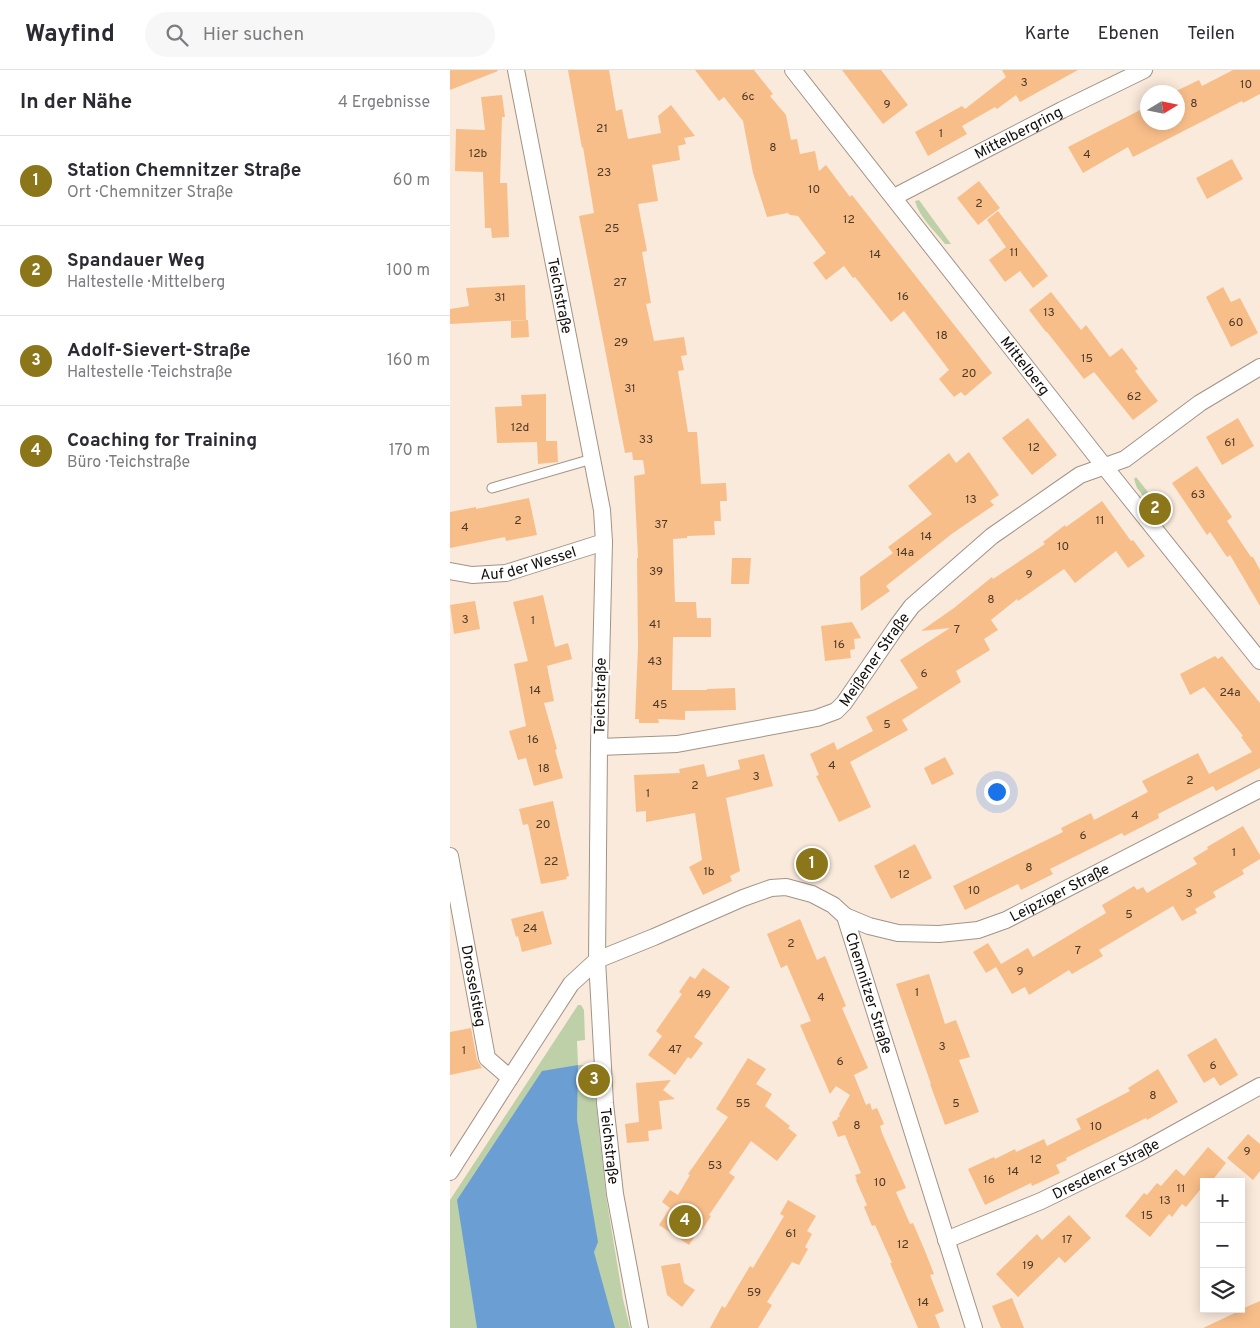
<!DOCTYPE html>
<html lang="de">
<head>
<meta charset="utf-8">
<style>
  body { margin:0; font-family:Overpass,sans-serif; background:#f7f7f7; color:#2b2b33 }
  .controls { position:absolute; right:15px; bottom:15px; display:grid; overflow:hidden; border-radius:0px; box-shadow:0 2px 12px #0003 }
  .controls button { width:45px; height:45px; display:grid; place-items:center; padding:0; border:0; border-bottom:1px solid #e1e1e2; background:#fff; color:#2b2b33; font:25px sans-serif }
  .compass { position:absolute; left:690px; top:15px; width:45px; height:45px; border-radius:50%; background:#fff; box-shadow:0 2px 12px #0003; rotate:80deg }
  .you { position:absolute; left:546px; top:721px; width:18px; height:18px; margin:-12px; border:4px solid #fff; border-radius:50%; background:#1a73e8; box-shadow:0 0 0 8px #1a73e833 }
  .badge { display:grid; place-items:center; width:32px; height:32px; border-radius:50%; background:#8b761a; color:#fff; font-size:16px; font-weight:700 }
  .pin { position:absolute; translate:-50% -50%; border:2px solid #fff; box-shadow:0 1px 5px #0006 }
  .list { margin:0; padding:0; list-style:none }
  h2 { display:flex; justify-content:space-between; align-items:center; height:65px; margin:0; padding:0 20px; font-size:21px }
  h2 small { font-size:16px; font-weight:400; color:#7c7c81 }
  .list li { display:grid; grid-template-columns:32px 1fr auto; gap:15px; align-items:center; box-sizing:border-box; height:90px; padding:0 20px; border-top:1px solid #e1e1e2 }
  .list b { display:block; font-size:19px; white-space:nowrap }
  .list p { margin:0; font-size:16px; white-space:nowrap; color:#7c7c81 }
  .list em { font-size:16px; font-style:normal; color:#7c7c81 }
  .icon { flex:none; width:28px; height:28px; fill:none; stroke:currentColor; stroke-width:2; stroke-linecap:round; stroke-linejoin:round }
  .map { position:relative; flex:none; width:810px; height:1258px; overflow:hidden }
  header { display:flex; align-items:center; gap:30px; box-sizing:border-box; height:70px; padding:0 25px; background:#fff; border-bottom:1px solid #e1e1e2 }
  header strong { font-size:24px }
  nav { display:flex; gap:28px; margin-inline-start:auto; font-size:18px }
  .search { width:350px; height:45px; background:#f7f7f7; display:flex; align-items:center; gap:12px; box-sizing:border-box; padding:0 18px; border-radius:28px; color:#7c7c81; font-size:19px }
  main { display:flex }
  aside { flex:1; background:#fff }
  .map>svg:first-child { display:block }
</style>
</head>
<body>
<header>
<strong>Wayfind</strong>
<div class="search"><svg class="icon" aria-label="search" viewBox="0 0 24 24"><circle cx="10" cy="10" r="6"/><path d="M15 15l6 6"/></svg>Hier suchen</div>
<nav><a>Karte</a><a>Ebenen</a><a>Teilen</a></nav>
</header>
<main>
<aside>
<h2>In der Nähe<small>4 Ergebnisse</small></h2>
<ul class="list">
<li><span class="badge">1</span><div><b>Station Chemnitzer Straße</b><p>Ort · Chemnitzer Straße</p></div><em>60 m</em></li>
<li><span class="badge">2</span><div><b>Spandauer Weg</b><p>Haltestelle · Mittelberg</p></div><em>100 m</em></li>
<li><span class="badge">3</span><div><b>Adolf-Sievert-Straße</b><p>Haltestelle · Teichstraße</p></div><em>160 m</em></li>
<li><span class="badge">4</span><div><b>Coaching for Training</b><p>Büro · Teichstraße</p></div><em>170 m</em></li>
</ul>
</aside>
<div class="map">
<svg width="810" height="1258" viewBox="0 0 810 1258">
  <rect width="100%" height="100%" fill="#faeadc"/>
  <path fill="#bdd0a8" d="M469 130 501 174H495C485 161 469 147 465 131Z
    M686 407 706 432 701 436 687 418 684 409Z
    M128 935H131L134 940 135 970 127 971 128 995H136L137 1016 144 1015 156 1126 173 1229 180 1258H0V1130Z"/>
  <path fill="#6b9ed3" d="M128 995 127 1050 148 1172 144 1182 165 1258H27L7 1130 92 1001Z"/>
  <path fill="#f8be89" d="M0 0H47L48 1 0 20Z
    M118 0H159L166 41 172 39 178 69 211 63 208 46 221 35 245 66 234 68 236 74 228 76 230 90 202 95 208 131 188 134 197 181 192 182 201 233 196 234 204 271 234 267 237 285 231 286 234 300 228 301 238 362H247L251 414 276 413 277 431H270L271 451H264L265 465 237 466V468L223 469 225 532H246L247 548H261V567H223L222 620H257V619L285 618 286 640 235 641V650L208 649 209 653H189V649H185L188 577 187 488H188L184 406 195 404 193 390H183L182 382 175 383 146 233 129 146 144 143 133 77 132 78Z
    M245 0H304L323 24 320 26 336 45 341 70 347 69 350 84 365 81 369 101 376 95 400 127 402 125 542 303 515 326 511 322 504 327 489 309 499 300 454 241 441 252 405 207 403 208 394 196 376 210 363 193 376 183 348 146 340 145 338 143 317 147 303 103 293 51 274 27 269 31Z
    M392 0H431L458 35 433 54Z
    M552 0H628L570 32 566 25 547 39 545 37 512 56 517 64 478 86 465 62 512 36 515 39 556 7Z
    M783 0H810V24L793 33 792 31 683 87 678 77 633 103 618 77 698 36V52H728V22H724L749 10 752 16Z
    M52 25 55 47H52L50 113H57L59 167 42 168 41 158H35L33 102 5 101 6 59 35 60 31 27Z
    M782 89 793 109 757 129 746 108Z
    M529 111 550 138 528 155 507 128Z
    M548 141 598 206 583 218 570 201 555 212 539 190 556 177 537 150Z
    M75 215 76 250 0 254V239L19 236 16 218Z
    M773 217 781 232 790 228 808 263 781 277 756 227Z
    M601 222 631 260 636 255 660 287 672 278 688 299 685 301 708 331 683 350 644 302 634 309 597 262H596L579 240Z
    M78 250 79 267 61 268V251Z
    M96 324V371H107L108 392 88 394 87 372 47 373 45 337 72 336 71 325Z
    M578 348 607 385 582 405 552 368Z
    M788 348 804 376 772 395 756 367Z
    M519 382 549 425 540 431 544 435 503 463 436 516 440 521 411 541 410 507 443 483 438 477 482 444 458 416 499 383 506 393Z
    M747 396 782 447 777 451 801 487H803L810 500V536L780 485 777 487 760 462 757 465 722 413Z
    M79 428 87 465 56 471 55 467 0 478V442L26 437V439Z
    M652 431 681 471 683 470 695 486 678 498 666 481 625 513 614 499 568 531 567 529 541 550 548 560 534 569 540 580 506 601 511 612 452 650 458 660 400 692 421 737 389 752 366 706 369 705 360 684 384 672 387 680 423 661 416 647 468 618 450 590 500 558 471 561 504 538 542 507 543 509 595 474 593 472 615 455 616 457Z
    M282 488H301L299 514H281Z
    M93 525 105 577 118 573 122 589 97 596 104 631 94 633 107 679 105 680 113 708 84 716 76 688 68 690 59 661 76 656 64 594 78 591 63 532Z
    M25 531 30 559 4 564 0 535Z
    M402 552 411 568 404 569 405 579 400 580 401 588 375 591 371 556Z
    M765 586 768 589 772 586 810 633V698L766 721 763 716 708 744 709 748 674 766 672 763 600 799 603 804 571 820 568 814 515 840 503 816 613 762 611 758 641 743 644 750 698 722 692 711 748 683 759 704 802 682 791 667 793 666 754 617 740 625 730 604Z
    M314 684 323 716 276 728 290 801 280 806 282 811 253 825 239 797 252 790 245 743 196 752V741L186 742 184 705 230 703 229 699 254 694 257 707 290 699 288 690Z
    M495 687 504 704 482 715 474 698Z
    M103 731 119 806 116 807 117 809 91 814 78 754 73 755 69 739Z
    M793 756 810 785V789L792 800 794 804 763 822 766 827 745 839 747 843 732 851 723 836 649 880 653 886 622 904 619 900 579 925 575 917 562 924 546 897 578 878 583 887 656 843 652 835 684 816 687 820 693 817 697 823 747 794 743 788 758 779 757 777Z
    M465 774 482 808 441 829 424 796Z
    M93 841 102 874 72 882 68 866 66 867 61 849Z
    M350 849 367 890 375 886 396 936 392 938 418 998 404 1005 416 1035 420 1033 422 1040 427 1038 434 1054 430 1056 432 1063 456 1118 446 1122 460 1154 463 1153 475 1181 484 1204 480 1205 494 1241 485 1245 490 1258H468L440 1193H442L425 1155 422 1156 414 1137 417 1135 405 1108 407 1110 405 1105 411 1103 395 1065 388 1067 382 1052 388 1049 387 1048 390 1046 389 1044 400 1025 386 1016 380 1024 350 955 361 951 337 895 331 898 317 864Z
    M538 873 551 894 536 903 523 882Z
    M253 898 280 917 244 967 253 973 241 989 238 987 225 1005 198 985 212 966 206 961 232 924 229 922 240 906 245 909Z
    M479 904 495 954 506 950 520 987 509 990 529 1042 495 1055 480 1014H481L446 914Z
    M21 958 27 990 32 998 0 1005V962Z
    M766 968 788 1005 770 1016 764 1007 754 1013 737 985Z
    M298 988 316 999 306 1014 322 1024 315 1036 340 1056 338 1058 347 1065 327 1091 301 1071 279 1103 285 1107 259 1145 261 1146 252 1160 250 1158 239 1175 209 1155 220 1138 212 1132 220 1120 228 1125 240 1105 238 1104 278 1047 266 1039Z
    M708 999 728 1032 697 1050 696 1048 616 1088 617 1090 606 1095 610 1103 582 1116 581 1113 535 1135 518 1099 544 1087 545 1089 565 1079 566 1082 594 1069 597 1076 631 1059 626 1049 680 1021 678 1018Z
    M221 1010 213 1020 225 1029 209 1031 212 1059 198 1061 199 1071 177 1073 175 1054 189 1052 186 1013Z
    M798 1064 810 1074V1101L803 1110 777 1088Z
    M758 1077 776 1093 761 1112H754V1115L736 1137 732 1134 722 1147 719 1144 700 1167 675 1146 694 1123 697 1125 707 1113 711 1116 726 1099 734 1106Z
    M338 1130 366 1146 357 1161 362 1164 355 1177 358 1179 349 1195 342 1192 317 1232 322 1235 308 1258H260L272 1236 275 1238 300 1196 303 1198 334 1146 330 1144Z
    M619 1145 641 1168 615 1193 609 1187 568 1227 546 1204 587 1164 592 1170Z
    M230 1193 234 1213 245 1220 232 1237 217 1225 211 1196Z
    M562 1228 574 1258H551L542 1236Z
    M810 1231V1258H753L787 1242V1241Z"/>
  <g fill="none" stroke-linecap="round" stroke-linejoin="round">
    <defs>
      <path id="service" d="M42 418 142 389"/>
      <g id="minor">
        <path id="s1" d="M66 0 152 440 154 472 149 677 147 890 155 1033 165 1124 190 1258"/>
        <path id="s2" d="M343 0 654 396 810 591"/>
        <path id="s3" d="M444 127 612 40 694 0"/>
        <path id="s4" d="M0 501 22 505 56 503 154 472"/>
        <path id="s5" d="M149 677 227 674 367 648 386 641 394 633 447 556 462 536 542 466 630 405 675 389 750 333 810 297"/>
        <path id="s6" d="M0 786 37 988 60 1008"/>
        <path id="s7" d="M395 846 419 856 448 863 489 864 528 860 556 850 810 719"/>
        <path id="s8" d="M0 1102 60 1008 121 914 147 890 204 867 293 828 321 818 336 817 362 824 383 835 395 846 524 1258"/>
        <path id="s9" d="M496 1170 591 1131 687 1084 810 1016"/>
      </g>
    </defs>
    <use href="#service" stroke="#a29386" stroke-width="11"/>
    <use href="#minor" stroke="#a29386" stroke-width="18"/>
    <use href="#service" stroke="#fff" stroke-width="9"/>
    <use href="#minor" stroke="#fff" stroke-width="16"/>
  </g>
  <g text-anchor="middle" stroke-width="5" stroke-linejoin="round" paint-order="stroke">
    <g font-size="12" fill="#4c3928">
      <text x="574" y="16">3</text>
      <text x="796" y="18">10</text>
      <text x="298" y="30">6c</text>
      <text x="744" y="37">8</text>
      <text x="437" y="38">9</text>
      <text x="152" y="62">21</text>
      <text x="491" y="67">1</text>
      <text x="323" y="81">8</text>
      <text x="28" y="87">12b</text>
      <text x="637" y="88">4</text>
      <text x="154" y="106">23</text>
      <text x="364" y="123">10</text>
      <text x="529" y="137">2</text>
      <text x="399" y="153">12</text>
      <text x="162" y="162">25</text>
      <text x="564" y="186">11</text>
      <text x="425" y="188">14</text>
      <text x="170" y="216">27</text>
      <text x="453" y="230">16</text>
      <text x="50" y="231">31</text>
      <text x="599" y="246">13</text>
      <text x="786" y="256">60</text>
      <text x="492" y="269">18</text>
      <text x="171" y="276">29</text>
      <text x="637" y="292">15</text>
      <text x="519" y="307">20</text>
      <text x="180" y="322">31</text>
      <text x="684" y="330">62</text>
      <text x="70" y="361">12d</text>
      <text x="196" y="373">33</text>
      <text x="780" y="376">61</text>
      <text x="584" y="381">12</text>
      <text x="748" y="428">63</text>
      <text x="521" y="433">13</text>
      <text x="68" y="454">2</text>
      <text x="650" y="454">11</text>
      <text x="211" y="458">37</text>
      <text x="15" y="461">4</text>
      <text x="476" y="470">14</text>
      <text x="613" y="480">10</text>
      <text x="455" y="486">14a</text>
      <text x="206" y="505">39</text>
      <text x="579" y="508">9</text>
      <text x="541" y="533">8</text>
      <text x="15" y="553">3</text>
      <text x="83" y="554">1</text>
      <text x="205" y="558">41</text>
      <text x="507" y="563">7</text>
      <text x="389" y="578">16</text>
      <text x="205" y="595">43</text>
      <text x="474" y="607">6</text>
      <text x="85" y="624">14</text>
      <text x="780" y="626">24a</text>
      <text x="210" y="638">45</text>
      <text x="437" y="658">5</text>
      <text x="83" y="673">16</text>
      <text x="382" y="699">4</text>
      <text x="94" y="702">18</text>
      <text x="306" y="710">3</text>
      <text x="740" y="714">2</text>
      <text x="245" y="719">2</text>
      <text x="198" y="727">1</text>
      <text x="685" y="749">4</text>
      <text x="93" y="758">20</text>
      <text x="633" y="769">6</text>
      <text x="784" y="786">1</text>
      <text x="101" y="795">22</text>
      <text x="579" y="801">8</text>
      <text x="259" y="805">1b</text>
      <text x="454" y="808">12</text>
      <text x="524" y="824">10</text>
      <text x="739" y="827">3</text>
      <text x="679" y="848">5</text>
      <text x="80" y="862">24</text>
      <text x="341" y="877">2</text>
      <text x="628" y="884">7</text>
      <text x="570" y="905">9</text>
      <text x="467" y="926">1</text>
      <text x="254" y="928">49</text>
      <text x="371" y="931">4</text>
      <text x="492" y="980">3</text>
      <text x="225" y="983">47</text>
      <text x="14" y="984">1</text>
      <text x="390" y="995">6</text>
      <text x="763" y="999">6</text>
      <text x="703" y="1029">8</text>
      <text x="293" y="1037">55</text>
      <text x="506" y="1037">5</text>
      <text x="407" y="1059">8</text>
      <text x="646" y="1060">10</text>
      <text x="797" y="1085">9</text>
      <text x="586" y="1093">12</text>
      <text x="265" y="1099">53</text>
      <text x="563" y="1105">14</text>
      <text x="539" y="1113">16</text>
      <text x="430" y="1116">10</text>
      <text x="731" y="1122">11</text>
      <text x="715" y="1134">13</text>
      <text x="697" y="1149">15</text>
      <text x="341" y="1167">61</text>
      <text x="617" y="1173">17</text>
      <text x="453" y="1178">12</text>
      <text x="578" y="1199">19</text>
      <text x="304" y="1226">59</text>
      <text x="473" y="1236">14</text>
    </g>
    <g font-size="15" fill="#120d08" stroke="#fff">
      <text dy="5" stroke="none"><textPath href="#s3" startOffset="140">Mittelbergring</textPath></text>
      <text dy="5" stroke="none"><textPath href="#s1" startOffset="230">Teichstraße</textPath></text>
      <text dy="5" stroke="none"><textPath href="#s2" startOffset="376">Mittelberg</textPath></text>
      <text dy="5" stroke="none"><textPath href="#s4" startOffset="80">Auf der Wessel</textPath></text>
      <text dy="5" stroke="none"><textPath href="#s5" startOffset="305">Meißener Straße</textPath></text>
      <text transform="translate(150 626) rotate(-89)" y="5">Teichstraße</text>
      <text dy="5" stroke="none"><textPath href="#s7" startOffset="226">Leipziger Straße</textPath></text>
      <text dy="5" stroke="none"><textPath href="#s6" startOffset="132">Drosselstieg</textPath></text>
      <text dy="5" stroke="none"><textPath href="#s8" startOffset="610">Chemnitzer Straße</textPath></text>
      <text dy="5" stroke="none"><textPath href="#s1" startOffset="1085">Teichstraße</textPath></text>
      <text dy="5" stroke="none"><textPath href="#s9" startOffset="175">Dresdener Straße</textPath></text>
    </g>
  </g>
</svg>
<div class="controls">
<button>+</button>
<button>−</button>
<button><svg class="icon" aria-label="layers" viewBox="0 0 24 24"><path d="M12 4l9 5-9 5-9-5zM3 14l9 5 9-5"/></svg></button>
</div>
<svg class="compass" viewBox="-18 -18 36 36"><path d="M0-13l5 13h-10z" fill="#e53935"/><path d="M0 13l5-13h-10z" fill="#7c7c81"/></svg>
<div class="you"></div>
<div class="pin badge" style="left:362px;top:794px">1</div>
<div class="pin badge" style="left:705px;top:439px">2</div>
<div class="pin badge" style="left:144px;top:1010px">3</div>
<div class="pin badge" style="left:235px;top:1151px">4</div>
</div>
</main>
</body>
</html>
